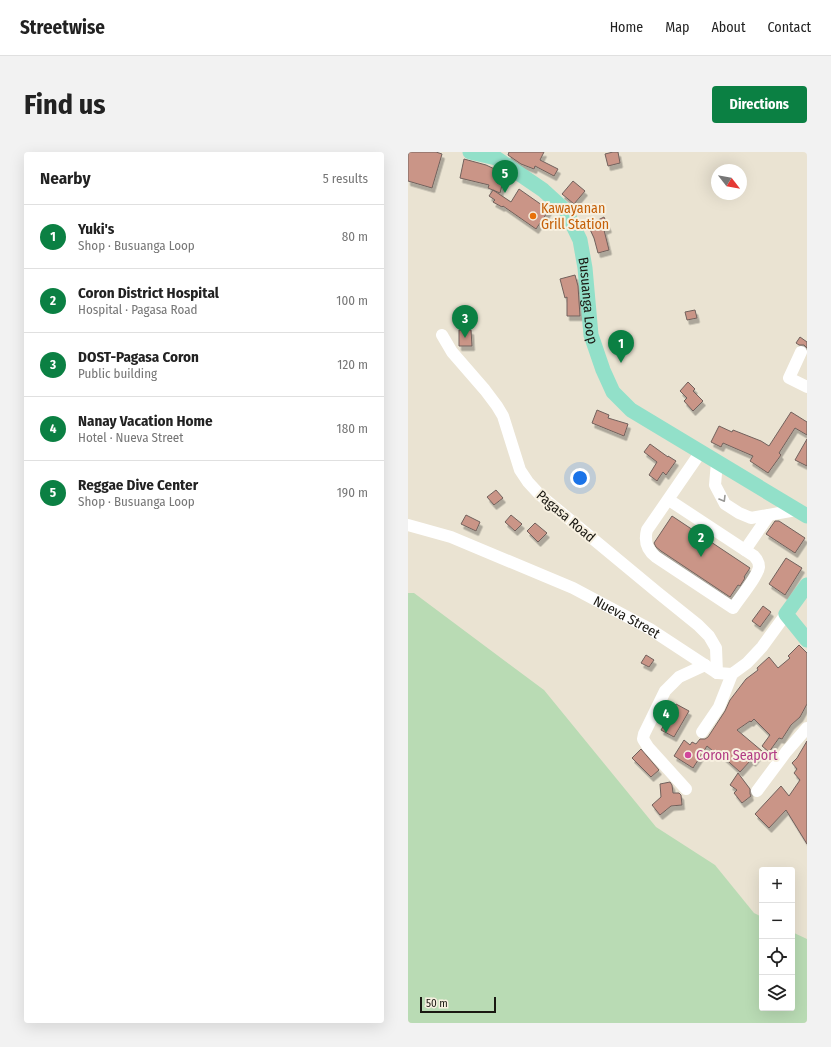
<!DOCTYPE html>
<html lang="en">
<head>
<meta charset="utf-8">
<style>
  body { margin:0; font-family:"Fira Sans Condensed",sans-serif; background:#f2f2f2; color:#222 }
  .controls { position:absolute; right:12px; bottom:12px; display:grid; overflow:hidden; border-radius:4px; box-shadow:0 4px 16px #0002 }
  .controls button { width:36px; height:36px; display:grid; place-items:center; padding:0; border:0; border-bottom:1px solid #e0e0e0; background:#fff; color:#222; font:20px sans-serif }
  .compass { position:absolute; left:303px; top:12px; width:36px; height:36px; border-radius:50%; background:#fff; box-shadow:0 4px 16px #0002; rotate:121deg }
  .scale { position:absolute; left:12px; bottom:10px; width:76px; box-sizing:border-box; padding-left:4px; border:2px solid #1a1812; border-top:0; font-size:11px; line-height:14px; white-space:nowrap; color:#1a1812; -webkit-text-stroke:3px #f7f0e0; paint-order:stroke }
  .you { position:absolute; left:172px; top:326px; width:14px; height:14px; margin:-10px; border:3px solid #fff; border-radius:50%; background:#1a73e8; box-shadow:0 0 0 6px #1a73e833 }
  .badge { display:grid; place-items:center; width:26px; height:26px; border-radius:50%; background:#0b8043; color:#fff; font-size:13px; font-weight:700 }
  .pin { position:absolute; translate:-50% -33px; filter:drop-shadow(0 1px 2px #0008) }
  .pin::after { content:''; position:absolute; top:21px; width:14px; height:12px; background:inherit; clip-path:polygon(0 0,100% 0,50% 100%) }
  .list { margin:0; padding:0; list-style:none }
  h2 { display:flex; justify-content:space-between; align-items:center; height:52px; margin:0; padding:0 16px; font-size:17px }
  h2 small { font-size:13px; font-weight:400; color:#767676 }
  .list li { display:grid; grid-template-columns:26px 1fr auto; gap:12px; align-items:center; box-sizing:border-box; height:64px; padding:0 16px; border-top:1px solid #e0e0e0 }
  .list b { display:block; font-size:15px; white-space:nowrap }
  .list p { margin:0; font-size:13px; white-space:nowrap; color:#767676 }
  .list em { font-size:13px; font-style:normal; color:#767676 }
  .icon { flex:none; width:22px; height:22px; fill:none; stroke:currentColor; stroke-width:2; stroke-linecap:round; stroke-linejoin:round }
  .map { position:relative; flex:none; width:399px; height:871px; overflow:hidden; border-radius:4px }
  header { display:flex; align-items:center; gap:24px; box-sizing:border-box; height:56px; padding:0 20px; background:#fff; border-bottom:1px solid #e0e0e0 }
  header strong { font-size:19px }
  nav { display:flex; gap:22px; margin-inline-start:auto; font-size:14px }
  .intro { display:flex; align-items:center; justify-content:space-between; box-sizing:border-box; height:96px; padding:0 24px }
  h1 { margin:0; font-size:28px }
  .button { padding:10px 18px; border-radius:4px; background:#0b8043; color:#fff; font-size:14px; font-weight:700 }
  main { display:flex; gap:24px; padding:0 24px }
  aside { flex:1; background:#fff; border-radius:4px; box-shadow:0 4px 16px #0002 }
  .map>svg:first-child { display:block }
</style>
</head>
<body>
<header>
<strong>Streetwise</strong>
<nav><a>Home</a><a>Map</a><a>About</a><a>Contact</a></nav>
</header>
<div class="intro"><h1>Find us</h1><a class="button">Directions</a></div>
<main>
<aside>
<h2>Nearby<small>5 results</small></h2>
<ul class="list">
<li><span class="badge">1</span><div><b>Yuki's</b><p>Shop · Busuanga Loop</p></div><em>80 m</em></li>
<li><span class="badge">2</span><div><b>Coron District Hospital</b><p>Hospital · Pagasa Road</p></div><em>100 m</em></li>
<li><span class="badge">3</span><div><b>DOST-Pagasa Coron</b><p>Public building</p></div><em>120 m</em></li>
<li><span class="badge">4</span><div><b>Nanay Vacation Home</b><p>Hotel · Nueva Street</p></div><em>180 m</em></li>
<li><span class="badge">5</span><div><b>Reggae Dive Center</b><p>Shop · Busuanga Loop</p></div><em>190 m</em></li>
</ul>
</aside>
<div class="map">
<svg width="399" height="871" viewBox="0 0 399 871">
  <defs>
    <filter id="shadow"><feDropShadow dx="2.5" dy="4.5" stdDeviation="0" flood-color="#0004"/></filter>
  </defs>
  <rect width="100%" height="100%" fill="#eae3d2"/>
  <path fill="#b9dbb4" d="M0 441H6L136 538 248 675 307 713 346 761 354 765V856H384V780L399 787V871H0Z"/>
  <path fill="#ca9587" stroke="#71615c" filter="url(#shadow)" d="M1 0H28L34 2 24 36 0 29V4Z
    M101 0H136L132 8 150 17 146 24 127 14 126 17 113 12 100 3Z
    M205 0H210L212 11 200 14 197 2Z
    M56 7 78 13 93 20 89 31 94 33 92 41 80 36 81 33 52 26Z
    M165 29 177 39 166 52 154 42Z
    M111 37 141 58 128 77 95 54 94 55 85 50 87 48 81 44 85 38 103 50Z
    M196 65 201 76 196 78 201 98 190 101 186 86 180 73Z
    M167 123 170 134 172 164H159V145L157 146 152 127Z
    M287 158 289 166 279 168 277 160Z
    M51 178H63L64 194H51Z
    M392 185 399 190V196L396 193H391L388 191Z
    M280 230 287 237 285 239 295 249 285 259 276 249 279 246 272 239Z
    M189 258 201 263 200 266 220 272 216 284 184 271Z
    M383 260 399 270V283L387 276 371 301 373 303 360 321 342 309 345 304 315 291 313 295 303 290 311 274 324 280 325 278 353 289 361 294Z
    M399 287V314L387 308Z
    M242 292 260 305V304L268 309 258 323 255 320 249 329 241 323 249 310 236 300Z
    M88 338 95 346 86 353 79 345Z
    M58 363 72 370 68 379 53 372Z
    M103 363 114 372 107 379 97 370Z
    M264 364 342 416 336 425 337 426 332 434 330 433 322 445 253 399 248 395 246 391Z
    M367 369H371L397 386 387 401 358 382Z
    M127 371 139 381 130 390 119 379Z
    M378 406 394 416 377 443 361 432Z
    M355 454 363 460 352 475 344 469Z
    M391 493 399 501V552L392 565 383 573 374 587 371 586 361 600 354 594 362 583 346 567 343 570 342 569 329 578 354 599 345 610 343 608 332 620 312 602 311 604 299 594 285 616 266 604 276 588 282 593 284 590 288 592 292 587H297L300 585 317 559 322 548 338 527 350 518 349 516 361 505 370 516 382 506 380 504Z
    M238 503 246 508 241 515 233 511Z
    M268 552 281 559 266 585 253 578Z
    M399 589V692L378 658 361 676 347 662 373 634 381 644 392 628 386 621 389 617 384 611 389 606Z
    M233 597 251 618 243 625 224 606Z
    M330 621 342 637V642L343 644 334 651 326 641 329 638 322 633Z
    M262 630 264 633 265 641H271L273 643 274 653 263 654 252 663 244 653 253 645 252 632Z"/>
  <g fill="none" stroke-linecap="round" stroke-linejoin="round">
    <g stroke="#fff" stroke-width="12">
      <path d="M34 183 44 200 77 238 89 254 95 264 112 318 120 330 132 343 249 440 290 473 301 484 308 496 309 521"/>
      <path d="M393 200 381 226 399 235"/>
      <path d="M309 310 307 333 317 352 331 361 343 366 388 358"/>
      <path d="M261 348 346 404C349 407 351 410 351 415 350 424 330 448 325 456L248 405C239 398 236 389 239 378L292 301"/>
      <path id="s1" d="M0 373 43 385 165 436 242 477 309 521 324 522 339 511 354 495 378 462"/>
      <path d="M337 398 361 363"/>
      <path d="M294 580 311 555 324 522"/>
      <path d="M278 637 240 595 235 587 236 582 257 539 271 525 297 513"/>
      <path d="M349 639 378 600 399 576"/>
    </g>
    <g stroke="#92e0c9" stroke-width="15">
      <path id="s2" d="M62 0 88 6 135 38 158 59 172 88 177 116 183 183 195 218 205 240 223 258 399 364"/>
      <path d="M399 433 378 462 399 488"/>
    </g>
  </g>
  <defs><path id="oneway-chevron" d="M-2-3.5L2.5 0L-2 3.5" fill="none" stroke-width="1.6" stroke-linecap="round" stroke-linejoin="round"/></defs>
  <use stroke="#989794" href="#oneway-chevron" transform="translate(315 347) rotate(59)"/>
  <circle fill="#e8710a" stroke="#f7f0e0" stroke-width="1.5" cx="125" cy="64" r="4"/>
  <circle fill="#d1479c" stroke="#f7f0e0" stroke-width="1.5" cx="280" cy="603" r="4"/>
  <g text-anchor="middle" stroke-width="4" stroke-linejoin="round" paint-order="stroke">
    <g font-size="14" fill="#c56008" stroke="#f7f0e0" text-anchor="start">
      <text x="133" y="61">Kawayanan<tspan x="133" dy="16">Grill Station</tspan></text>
    </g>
    <g font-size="14" fill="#1a1812" stroke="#f7f0e0">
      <text dy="5" stroke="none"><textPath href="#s2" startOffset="208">Busuanga Loop</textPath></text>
      <text transform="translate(158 364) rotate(40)" y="5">Pagasa Road</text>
      <text dy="5" stroke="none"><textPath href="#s1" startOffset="238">Nueva Street</textPath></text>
    </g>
    <g font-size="14" fill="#b23c85" stroke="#f7f0e0" text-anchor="start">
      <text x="288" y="608">Coron Seaport</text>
    </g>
  </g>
</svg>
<div class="controls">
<button>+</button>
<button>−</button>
<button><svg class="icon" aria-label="locate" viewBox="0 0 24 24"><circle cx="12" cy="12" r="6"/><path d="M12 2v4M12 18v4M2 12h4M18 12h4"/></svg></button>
<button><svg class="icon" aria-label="layers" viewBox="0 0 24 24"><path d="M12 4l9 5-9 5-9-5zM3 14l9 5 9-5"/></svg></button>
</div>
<svg class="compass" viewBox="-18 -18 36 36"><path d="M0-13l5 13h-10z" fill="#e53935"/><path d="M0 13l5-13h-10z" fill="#767676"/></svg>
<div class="scale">50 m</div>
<div class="you"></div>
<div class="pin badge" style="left:213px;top:211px">1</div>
<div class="pin badge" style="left:293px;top:405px">2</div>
<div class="pin badge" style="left:57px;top:186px">3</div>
<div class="pin badge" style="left:258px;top:581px">4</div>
<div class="pin badge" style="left:97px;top:41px">5</div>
</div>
</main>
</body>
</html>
